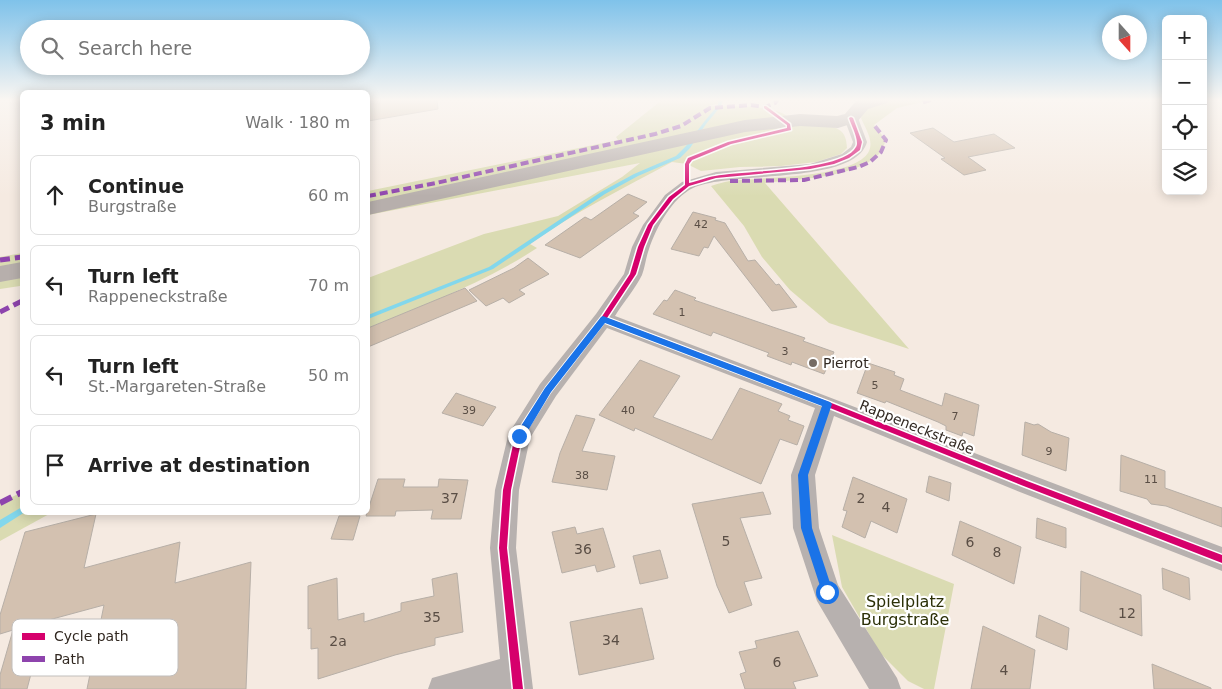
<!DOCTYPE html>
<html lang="en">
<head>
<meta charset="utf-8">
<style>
  body { margin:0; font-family:"DejaVu Sans",sans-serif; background:#f6f6f6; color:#222 }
  .controls { position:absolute; right:15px; top:15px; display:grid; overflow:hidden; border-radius:8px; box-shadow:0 2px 12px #0003 }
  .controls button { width:45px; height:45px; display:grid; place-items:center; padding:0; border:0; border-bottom:1px solid #e0e0e0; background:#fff; color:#222; font:25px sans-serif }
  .compass { position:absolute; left:1102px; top:15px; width:45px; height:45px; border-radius:50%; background:#fff; box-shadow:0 2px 12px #0003; rotate:159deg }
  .stop { position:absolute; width:15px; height:15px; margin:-11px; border:4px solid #1a73e8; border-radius:50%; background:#fff }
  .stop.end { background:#1a73e8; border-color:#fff; box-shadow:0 1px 5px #0008 }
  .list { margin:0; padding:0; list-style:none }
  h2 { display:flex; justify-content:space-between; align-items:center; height:65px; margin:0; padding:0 20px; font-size:21px }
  h2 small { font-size:16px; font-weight:400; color:#767676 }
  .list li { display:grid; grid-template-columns:32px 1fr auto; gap:15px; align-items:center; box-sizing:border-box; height:80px; margin:0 10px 10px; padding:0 10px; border:1px solid #e0e0e0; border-radius:8px }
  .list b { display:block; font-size:19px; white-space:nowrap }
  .list p { margin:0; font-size:16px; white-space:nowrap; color:#767676 }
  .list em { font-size:16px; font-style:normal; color:#767676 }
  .icon { flex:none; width:28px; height:28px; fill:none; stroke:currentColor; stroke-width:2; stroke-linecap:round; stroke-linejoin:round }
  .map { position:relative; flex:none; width:1222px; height:689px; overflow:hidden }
  .search { position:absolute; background:#fff; box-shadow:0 2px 12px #0003; left:20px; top:20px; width:350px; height:55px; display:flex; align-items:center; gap:12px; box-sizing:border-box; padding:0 18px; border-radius:28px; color:#767676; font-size:19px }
  .panel { position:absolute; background:#fff; box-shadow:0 2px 12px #0003; left:20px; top:90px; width:350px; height:425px; border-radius:8px }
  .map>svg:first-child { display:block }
</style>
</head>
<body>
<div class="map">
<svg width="1222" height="689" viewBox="0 0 1222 689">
  <rect width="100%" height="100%" fill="#f5eae1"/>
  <path fill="#dadbb2" d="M663 99H724L723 102 709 106C734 107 758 104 782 113 787 115 790 120 795 122 812 131 847 115 847 148L841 154 816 162 781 166 740 167 701 171 687 164 672 162C624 188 575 212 530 244L537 248C484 283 426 304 368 328V278L484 234 558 216 622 177 640 163 368 215V191L618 140 616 137Z
    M896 99H935L897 108 874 125 886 140C884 144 883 150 879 154 856 178 797 179 765 183L909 349 829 323 790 290 762 257 744 226 711 186C717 184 723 182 730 181 758 177 856 179 869 151 874 140 865 128 861 118 866 104 882 103 896 99Z
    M22 253V287L20 286 0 289V257Z
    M22 492V512L51 513 0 541V503Z
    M832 535 954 584 934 689H924L908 681 880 653 842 587Z"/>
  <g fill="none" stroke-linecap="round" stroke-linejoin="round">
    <path fill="#82d7ec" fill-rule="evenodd" d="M719 99H723L721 106 706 124 690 148 680 158 638 176 605 194 493 269 368 319V315L489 267 601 192 634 174 676 156 686 146 704 122 718 105Z
      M22 507V512H25L0 528V520Z"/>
  </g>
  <path fill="#d3c1b0" stroke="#b7afa7" d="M368 99H437L438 109 368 121Z
    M933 128 954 142 994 134 1015 148 968 157 986 170 964 175 941 159 945 158 910 133Z
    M628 194 647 202 633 213 639 216 580 258 545 245 585 217 591 220Z
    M693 212 716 218 715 220 725 223 748 261 755 260 776 285 779 284 797 307 772 311 714 236 708 248 704 247 699 256 671 249Z
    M528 258 549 274 519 290 525 294 509 303 503 298 486 306 469 290 514 268Z
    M465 288 477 301 368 347V328Z
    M675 290 696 298 694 300 805 338 803 341 834 352 824 374 792 362 791 365 767 356 769 353 713 332 711 336 653 314 664 300 667 301Z
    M640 360 680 376 653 417 712 440 740 388 782 404 778 411 790 416 788 420 804 426 797 445 780 439 761 484 635 428 634 431 599 415Z
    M868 363 895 372 894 375 904 379 900 390 942 406 945 393 979 405 974 436 963 432 962 436 946 430V426L938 422 886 401 885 403 857 393Z
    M456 393 496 407 483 426 442 413Z
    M576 415 595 419 582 451 615 456 607 490 552 482 560 453Z
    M1025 422 1034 425 1038 424 1051 432 1069 438 1066 471 1022 455Z
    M1121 455 1165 471V488L1222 508V527L1166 506 1151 504 1147 499 1120 491Z
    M929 476 951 483 949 501 926 492Z
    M853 477 907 499 897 533 871 521 865 538 842 527 847 511 843 510Z
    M378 479H405L403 487H438L439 479 468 480 461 519H431L433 510 396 511 395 516H366Z
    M763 492 771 514 740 518 762 578 744 582 752 605 729 613 717 586 692 504Z
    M96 514 84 568 180 542 175 583 251 562 246 689H87L104 605 45 621 27 689H0V675L13 630 0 634V615L25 532Z
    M339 516H360L353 540 331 539Z
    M1037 518 1066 528V548L1036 538Z
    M960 521 1021 547 1014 584 952 555Z
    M575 527 577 534 603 528 615 567 597 572 595 565 562 573 552 532Z
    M660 550 668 578 640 584 633 556Z
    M1162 568 1189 578 1190 600 1163 589Z
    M1081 571 1141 595 1142 636 1080 611Z
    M457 573 463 632 435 638V645L395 655 318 679V648L311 649V628L308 629V586L337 578 338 620 364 613V622L401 611V603L434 596 432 579Z
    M642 608 654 659 579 675 570 622Z
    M1039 615 1069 628 1067 650 1036 637Z
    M983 626 1035 650 1030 689H971Z
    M798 631 818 676 793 682 796 689H745L740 674 746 672 739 652 757 648 755 641Z
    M1152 664 1211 688V689H1154Z"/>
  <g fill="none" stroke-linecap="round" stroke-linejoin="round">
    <path fill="#b7b1af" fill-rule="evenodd" d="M851 114 858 118 867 142C855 186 729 170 693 188 672 198 656 228 649 249 646 257 645 267 642 275 635 289 623 303 615 316 818 392 1019 471 1222 547V571L1015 490 834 416 815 475 819 528 838 585 897 678 901 689H869L817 601 793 528 791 475 815 408 607 328 556 396 530 438 519 490 516 548 533 689H428L432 678 500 659 490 548 495 490 508 436 511 430 540 384 596 314 624 274 632 247 643 225 665 195 682 182 716 172 810 164 842 154 851 147 853 142 844 118Z"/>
    <path fill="#b7afac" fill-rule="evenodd" d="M862 99H890L887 103 868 109 857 122 838 128 800 126 745 132 368 215V202L745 120 800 114 837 116 845 114 856 101Z
      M22 262V278L0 282V266Z"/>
    <path stroke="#8e44ad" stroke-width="4" stroke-dasharray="8 4" stroke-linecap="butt" d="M923 102 935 99
      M730 181 804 180 858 167 870 162 881 152 886 140 874 125
      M368 196 436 183 655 134 681 126 710 108 751 105 765 107 775 103 778 99"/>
    <path stroke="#8e44ad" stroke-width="5" stroke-dasharray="10 5" stroke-linecap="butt" d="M0 260 22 257
      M0 312 22 301"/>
    <path stroke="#8e44ad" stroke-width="6" stroke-dasharray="13 6" stroke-linecap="butt" d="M0 503 22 492"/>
    <defs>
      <path id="cycleway" d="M764 106H766L790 124 791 130 731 144 692 160 689 164V183C698 181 707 177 715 176 743 170 843 172 856 147 860 141 851 125 849 118L851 117 853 118 862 142 860 150 849 158 834 164 810 169 716 178 689 186 673 199 653 225 644 247 636 274 607 318 829 402 1027 481 1222 555V563L1021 485 825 406 604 322 550 392 522 437 511 490 507 548 523 689H513L499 548 503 490 515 436 546 388 601 318 630 274 638 247 648 225 669 197 685 185V164L688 158 728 142 787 128V125L764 108Z"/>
    </defs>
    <use href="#cycleway" stroke="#fff" stroke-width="3"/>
    <use href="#cycleway" fill="#d6006c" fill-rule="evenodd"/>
  </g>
  <linearGradient id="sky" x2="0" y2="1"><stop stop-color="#7fc2ea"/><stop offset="0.51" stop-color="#faf6f2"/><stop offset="1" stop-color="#faf6f2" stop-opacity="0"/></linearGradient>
  <rect width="1222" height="196" fill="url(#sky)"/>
  <path fill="#1a73e8" d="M603 316 830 402 832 404 808 475 812 528 833 592 831 595 827 597 823 595 801 528 798 475 822 406 605 323 551 392 523 439H516V434L545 388 601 317Z"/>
  <circle fill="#766c64" stroke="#fff" stroke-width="2" cx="813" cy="363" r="5"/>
  <g text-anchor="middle" stroke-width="4.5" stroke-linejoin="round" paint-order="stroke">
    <g font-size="11" fill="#5a4e45">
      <text x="701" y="228">42</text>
      <text x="682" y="316">1</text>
      <text x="785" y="355">3</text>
      <text x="875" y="389">5</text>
      <text x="469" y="414">39</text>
      <text x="628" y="414">40</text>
      <text x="955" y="420">7</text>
      <text x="1049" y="455">9</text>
      <text x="582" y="479">38</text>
      <text x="1151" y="483">11</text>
    </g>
    <g font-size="14" fill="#312821" stroke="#fff" text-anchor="start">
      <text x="823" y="368">Pierrot</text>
    </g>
    <g font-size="14" fill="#312821" stroke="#fff">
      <text transform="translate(917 427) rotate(22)" y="5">Rappeneckstraße</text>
    </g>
    <g font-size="14" fill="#5a4e45">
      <text x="450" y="503">37</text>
      <text x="861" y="503">2</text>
      <text x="886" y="512">4</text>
      <text x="726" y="546">5</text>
      <text x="970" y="547">6</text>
      <text x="583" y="554">36</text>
      <text x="997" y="557">8</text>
      <text x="1127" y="618">12</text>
      <text x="432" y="622">35</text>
      <text x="611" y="645">34</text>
      <text x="338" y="646">2a</text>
      <text x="777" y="667">6</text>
      <text x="1004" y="675">4</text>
    </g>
    <g font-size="16" fill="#2b3007" stroke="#fff">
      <text x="905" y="607">Spielplatz<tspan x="905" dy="18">Burgstraße</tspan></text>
    </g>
  </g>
  <rect x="12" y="619" width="166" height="57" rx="8" fill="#fff" stroke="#c1bebc" stroke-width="1"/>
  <rect x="22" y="633" width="23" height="7" fill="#d6006c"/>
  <rect x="22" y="656" width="23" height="6" fill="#8e44ad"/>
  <g font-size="14" fill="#312821">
    <text x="54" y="641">Cycle path</text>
    <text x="54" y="664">Path</text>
  </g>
</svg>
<div class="controls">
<button>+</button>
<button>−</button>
<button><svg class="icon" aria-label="locate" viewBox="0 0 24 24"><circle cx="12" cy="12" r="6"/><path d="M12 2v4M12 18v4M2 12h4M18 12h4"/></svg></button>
<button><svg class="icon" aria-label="layers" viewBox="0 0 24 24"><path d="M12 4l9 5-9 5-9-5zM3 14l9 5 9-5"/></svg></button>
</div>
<svg class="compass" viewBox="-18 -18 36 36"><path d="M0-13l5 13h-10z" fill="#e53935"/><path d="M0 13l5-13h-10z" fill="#767676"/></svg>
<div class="stop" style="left:827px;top:592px"></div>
<div class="stop end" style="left:519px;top:436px"></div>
<div class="search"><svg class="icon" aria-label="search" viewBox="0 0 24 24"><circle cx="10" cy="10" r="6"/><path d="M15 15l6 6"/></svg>Search here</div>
<section class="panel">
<h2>3 min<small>Walk · 180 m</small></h2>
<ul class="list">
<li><svg class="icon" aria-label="ahead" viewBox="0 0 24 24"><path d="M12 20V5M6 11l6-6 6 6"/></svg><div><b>Continue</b><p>Burgstraße</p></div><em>60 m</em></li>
<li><svg class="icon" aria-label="left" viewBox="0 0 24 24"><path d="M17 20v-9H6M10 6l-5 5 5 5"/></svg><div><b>Turn left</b><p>Rappeneckstraße</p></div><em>70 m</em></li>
<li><svg class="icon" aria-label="left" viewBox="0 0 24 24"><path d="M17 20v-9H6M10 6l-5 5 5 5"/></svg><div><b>Turn left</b><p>St.-Margareten-Straße</p></div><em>50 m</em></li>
<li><svg class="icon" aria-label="arrive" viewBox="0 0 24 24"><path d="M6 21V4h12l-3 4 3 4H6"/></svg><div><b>Arrive at destination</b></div></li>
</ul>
</section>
</div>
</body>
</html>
